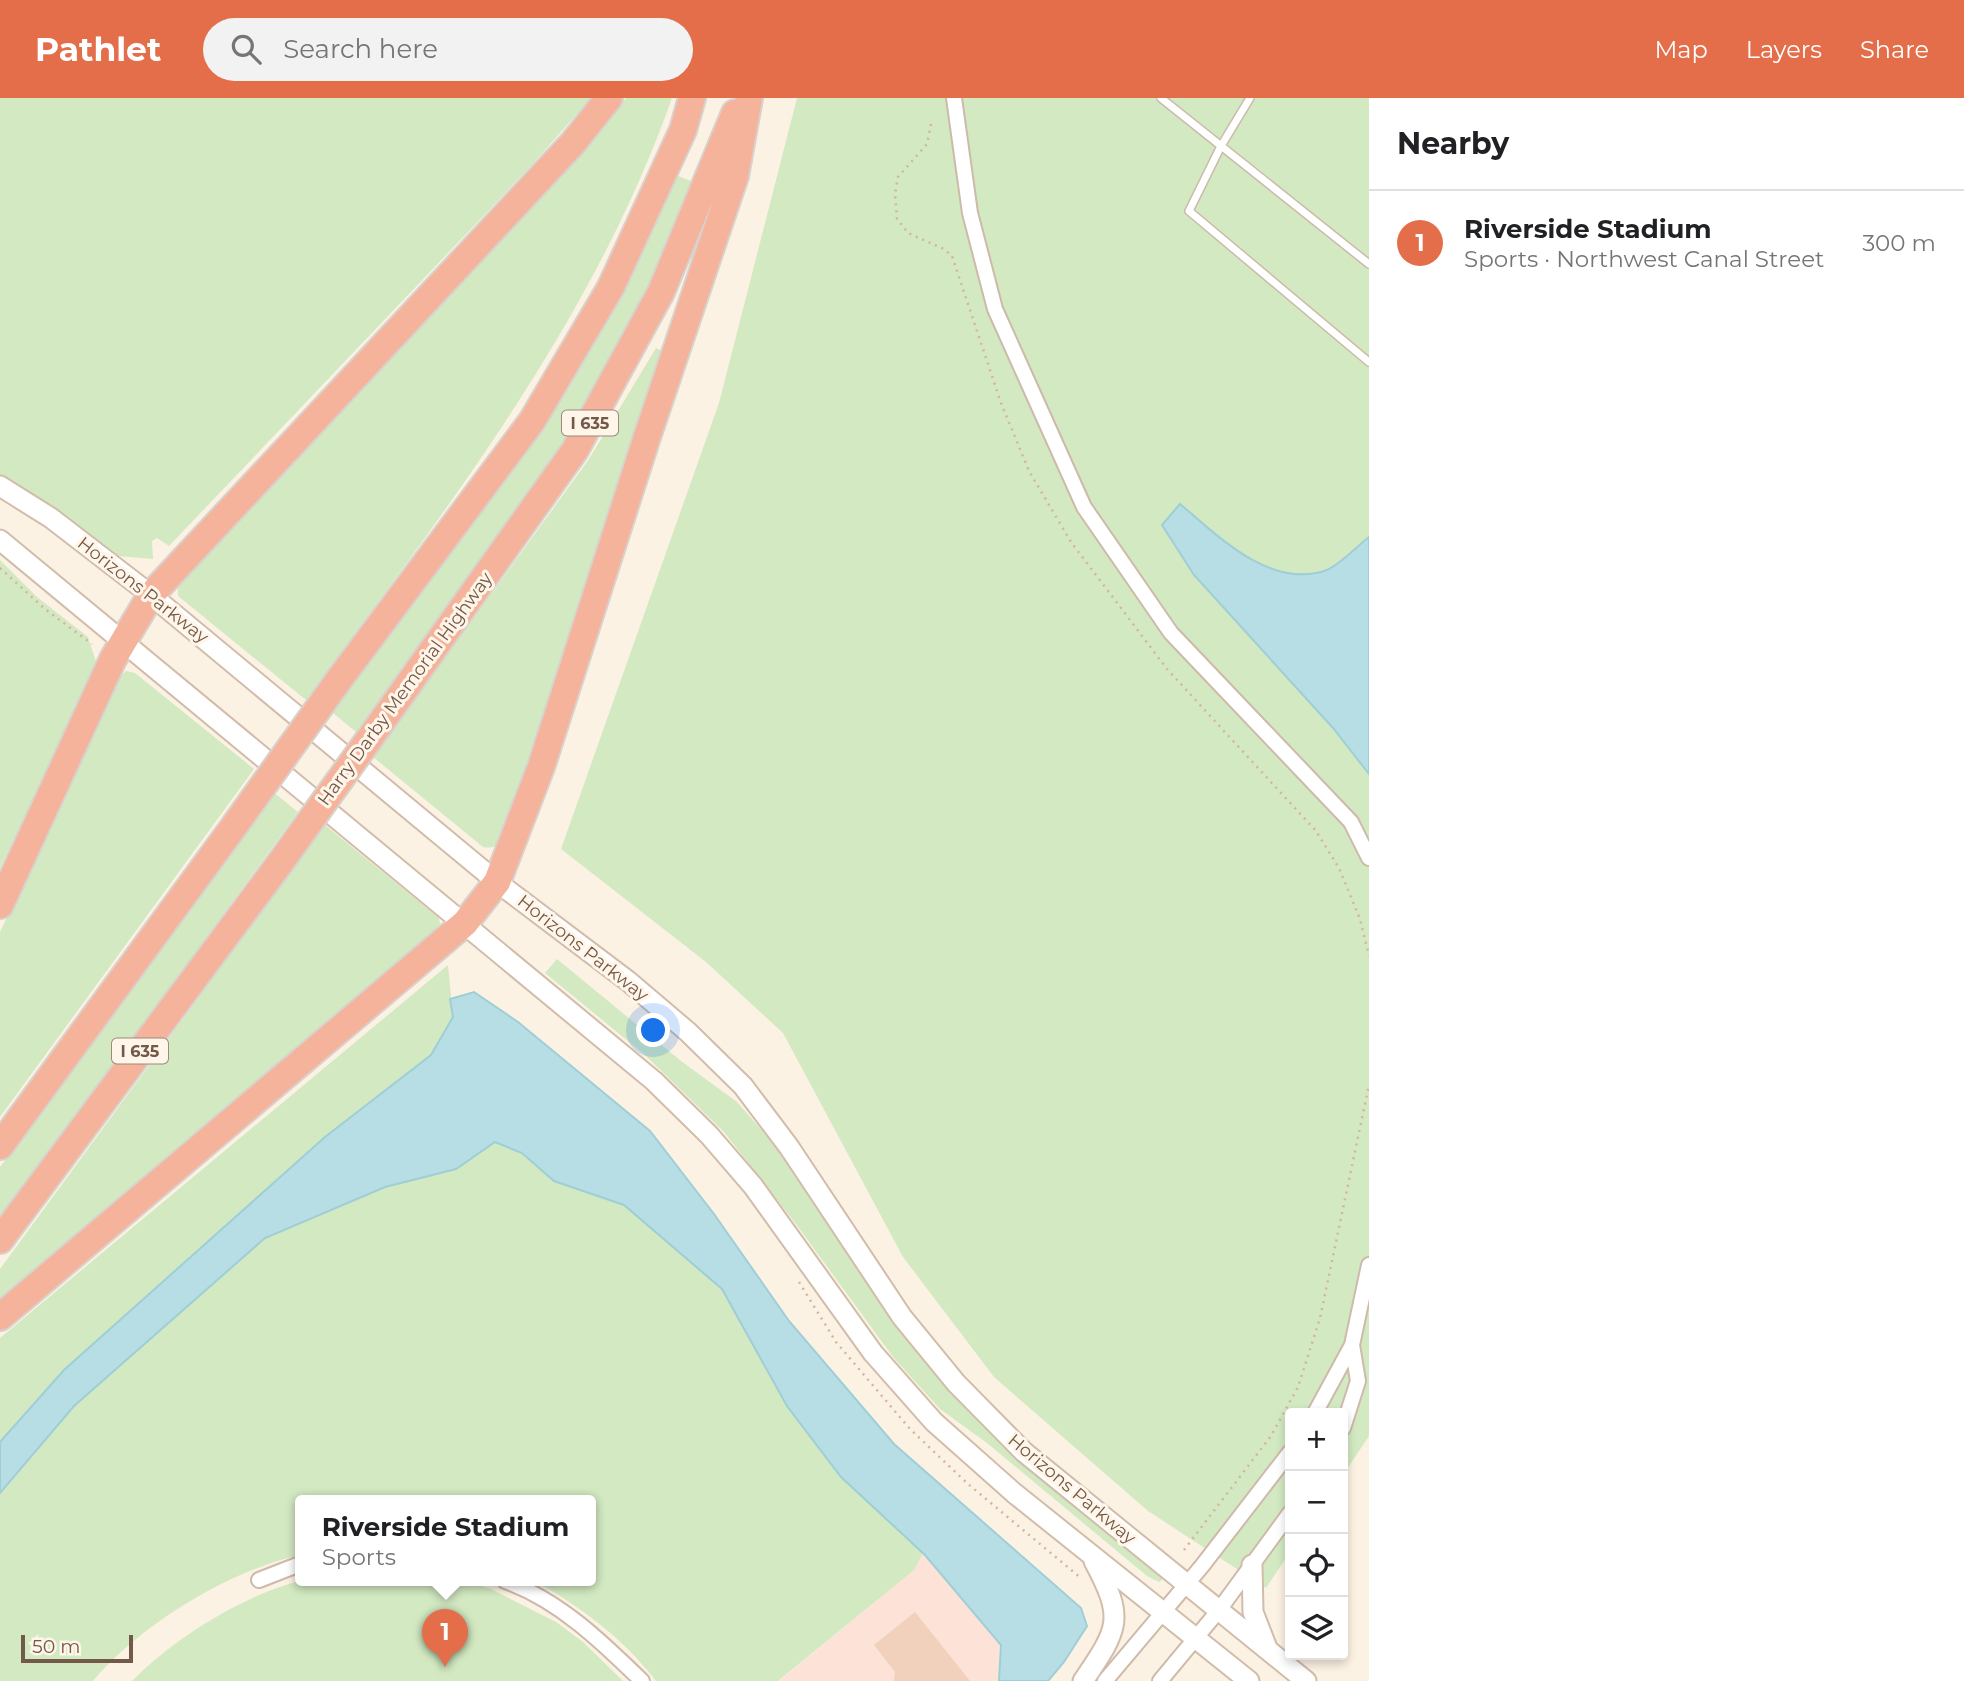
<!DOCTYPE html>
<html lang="en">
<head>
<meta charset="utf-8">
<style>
  body { margin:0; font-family:Montserrat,sans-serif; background:#f2f2f2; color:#202124 }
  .controls { position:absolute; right:21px; bottom:21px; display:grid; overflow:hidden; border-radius:7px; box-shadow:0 4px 10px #0003 }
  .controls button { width:63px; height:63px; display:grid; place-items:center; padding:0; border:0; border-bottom:2px solid #e0e0e0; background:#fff; color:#202124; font:35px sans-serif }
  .scale { position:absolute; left:21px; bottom:18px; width:112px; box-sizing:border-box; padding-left:7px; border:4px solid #73594a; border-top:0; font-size:19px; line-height:24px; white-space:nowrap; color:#73594a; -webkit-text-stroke:5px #fff6e9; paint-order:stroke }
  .you { position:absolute; left:654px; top:933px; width:24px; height:24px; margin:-18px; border:5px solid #fff; border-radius:50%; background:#1a73e8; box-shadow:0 0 0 10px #1a73e833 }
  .badge { display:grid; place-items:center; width:46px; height:46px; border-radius:50%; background:#e46d4a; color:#fff; font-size:23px; font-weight:700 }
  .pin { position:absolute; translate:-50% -58px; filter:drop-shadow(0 2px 4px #0008) }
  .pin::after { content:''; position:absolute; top:37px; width:24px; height:21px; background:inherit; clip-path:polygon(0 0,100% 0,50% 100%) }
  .popup { position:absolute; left:295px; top:1397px; width:301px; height:91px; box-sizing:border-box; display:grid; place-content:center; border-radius:7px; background:#fff; filter:drop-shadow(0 2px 5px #0005); font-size:23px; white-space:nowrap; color:#757577 }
  .popup b { font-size:26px; color:#202124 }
  .popup::after { content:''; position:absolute; left:50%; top:100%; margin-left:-14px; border:14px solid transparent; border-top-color:#fff }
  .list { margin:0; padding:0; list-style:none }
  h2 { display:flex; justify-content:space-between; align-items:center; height:91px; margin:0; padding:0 28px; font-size:30px }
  h2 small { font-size:23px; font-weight:400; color:#757577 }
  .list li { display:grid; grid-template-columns:46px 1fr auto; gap:21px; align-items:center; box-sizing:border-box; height:105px; padding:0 28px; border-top:2px solid #e0e0e0 }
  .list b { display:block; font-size:26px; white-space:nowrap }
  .list p { margin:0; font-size:23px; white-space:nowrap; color:#757577 }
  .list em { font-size:23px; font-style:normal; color:#757577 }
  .icon { flex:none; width:38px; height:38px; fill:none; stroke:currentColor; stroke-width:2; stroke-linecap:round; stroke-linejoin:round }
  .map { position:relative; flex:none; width:1369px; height:1583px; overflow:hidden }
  header { display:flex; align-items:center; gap:42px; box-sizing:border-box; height:98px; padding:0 35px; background:#e46d4a; color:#fff }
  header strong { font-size:33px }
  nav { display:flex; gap:38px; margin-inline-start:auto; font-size:24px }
  .search { width:490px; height:63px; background:#f2f2f2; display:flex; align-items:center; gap:18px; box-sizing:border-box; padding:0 24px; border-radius:38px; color:#757577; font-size:26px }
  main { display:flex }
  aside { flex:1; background:#fff }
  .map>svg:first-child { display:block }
</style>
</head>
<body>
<header>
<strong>Pathlet</strong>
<div class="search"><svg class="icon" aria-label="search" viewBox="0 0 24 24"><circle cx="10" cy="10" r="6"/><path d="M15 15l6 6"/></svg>Search here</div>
<nav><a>Map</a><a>Layers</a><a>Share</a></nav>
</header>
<main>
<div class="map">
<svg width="1369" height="1583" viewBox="0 0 1369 1583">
  <rect width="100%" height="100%" fill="#fcf2e3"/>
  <path fill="#fce2d7" d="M923 1455 1001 1547 999 1583H779L914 1472Z"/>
  <path fill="#d2e9c2" d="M0 0H591L530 69 169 448 157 440 152 443 153 461 118 458 0 379Z
    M626 0H672C592 226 446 411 306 602L178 498V489L591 42Z
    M797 0H1369V1338L1343 1377V1315H1290V1454L1266 1490 1148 1413 994 1279 903 1159 783 935 706 864 561 751 719 305Z
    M678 78 691 83 695 97 593 303 356 634 333 615 515 362 671 81Z
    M656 250 662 253 510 723C504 736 501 753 483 749L373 659 589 361Z
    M0 462 37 499 88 539 97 567 0 770Z
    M126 573 135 575 254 671 0 1019V834L119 580Z
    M273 694 298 714 0 1122V1069Z
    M325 727 439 820 440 826 428 840 173 1053 0 1204V1171Z
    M557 861 681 963 737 1004 781 1054 878 1196 1162 1477V1482L1159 1484 1147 1478 987 1345 940 1311 893 1259 796 1126 724 1034 645 957 545 875Z
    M448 867 453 919 431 957 325 1039 64 1272 0 1344V1240Z
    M494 1044 523 1055 554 1083 624 1107 722 1191 787 1308 841 1379 923 1455 914 1472 778 1583H656C623 1540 582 1510 535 1483H590V1403H300V1457C228 1473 140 1527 93 1583H0V1395L74 1308 265 1140 385 1089 456 1071Z
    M300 1483H464L491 1491 556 1524 583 1544 623 1583H132C173 1541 243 1497 300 1483Z"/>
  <path fill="#b8dee5" stroke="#9fced6" stroke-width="2" d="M1180 406C1218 438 1267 488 1321 474 1337 470 1356 449 1369 439V676L1333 630 1194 477 1162 427Z
    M474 894 518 924 650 1033 714 1116 789 1223 894 1346 1081 1510 1087 1528 1064 1564 1048 1583H999L1001 1547 925 1457 841 1379 787 1308 722 1191 624 1107 554 1083 522 1055 495 1044 456 1071 385 1089 265 1140 74 1308 0 1395V1344L64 1272 325 1039 431 957 453 919 450 901Z"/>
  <path fill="#f1d1bb" d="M915 1514 970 1583H894L895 1574 874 1547Z"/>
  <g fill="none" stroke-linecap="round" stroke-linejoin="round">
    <defs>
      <path id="lane" d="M1161 0 1369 166
        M1250 0 1221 48 1189 113 1369 264"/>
      <path id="street" d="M954 0 970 115 995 211 1084 409 1171 535 1351 724 1369 760
        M1315 1315 1352 1247 1369 1167
        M1343 1330 1358 1283 1352 1247
        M259 1482 300 1466
        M505 1483C559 1502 602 1544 642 1583
        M1105 1583 1202 1468 1290 1354
        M1160 1583 1219 1512 1290 1415"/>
      <path id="secondary" d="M0 388 51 420 151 497 497 784 628 883 688 934 743 988 789 1049 902 1219 956 1285 1024 1354 1306 1583
        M0 442 654 983 709 1037 753 1088 873 1255 934 1324 1014 1395 1249 1583
        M1252 1467 1253 1514 1267 1550
        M1083 1583C1119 1530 1125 1521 1094 1463"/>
      <path id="highway" d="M338 583 532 323 611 189 683 32 692 0
        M385 619 575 352 661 194 735 15
        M0 807 113 561 151 497 573 45 609 0
        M0 1048 235 727
        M0 1142 280 765
        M0 1219 465 825 497 784 541 669 647 339 735 78 749 0"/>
    </defs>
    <use href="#lane" stroke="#cdbaaa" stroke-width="10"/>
    <use href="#street" stroke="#cdbaaa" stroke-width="18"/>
    <use href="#secondary" stroke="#d2bcaa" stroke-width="23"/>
    <use href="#highway" stroke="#d8d1cc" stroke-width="30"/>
    <path stroke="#d5b49f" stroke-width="2.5" stroke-dasharray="2 5" stroke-linecap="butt" d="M931 26 927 46 898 79 895 96 897 121 908 135 944 151 952 158 1001 305 1029 373 1071 444 1167 571 1316 733 1339 770 1360 821 1369 858
      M0 470 45 511 92 546
      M799 1184 836 1244 910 1331 968 1386 1082 1481
      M1184 1452 1271 1338 1298 1289 1320 1220 1369 987"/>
    <use href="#lane" stroke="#fff" stroke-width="7"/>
    <use href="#street" stroke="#fff" stroke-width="14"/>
    <use href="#secondary" stroke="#fff" stroke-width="19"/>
    <use href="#highway" stroke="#f5b39b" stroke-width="26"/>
    <defs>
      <path id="highway-bridge" d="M235 727 338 583
        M280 765 385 619"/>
    </defs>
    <use href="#highway-bridge" stroke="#d8d1cc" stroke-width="30" stroke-linecap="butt"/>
    <use href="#highway-bridge" stroke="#f5b39b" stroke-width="26"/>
  </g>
  <g text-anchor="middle" stroke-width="6" stroke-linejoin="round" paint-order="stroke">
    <g fill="#fff6e9" stroke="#9d887a" stroke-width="2">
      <rect x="562" y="312.5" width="56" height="25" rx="5"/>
      <rect x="112" y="940.5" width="56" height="25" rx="5"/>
    </g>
    <g font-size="16" font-weight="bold" fill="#73594a">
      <text x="590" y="331">I 635</text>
      <text x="140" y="959">I 635</text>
    </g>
    <g font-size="18" fill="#73594a" stroke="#fff6e9">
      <text transform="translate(143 492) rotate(38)" y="6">Horizons Parkway</text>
      <text transform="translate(405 591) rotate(-54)" y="6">Harry Darby Memorial Highway</text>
      <text transform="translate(583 850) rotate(38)" y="6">Horizons Parkway</text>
      <text transform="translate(1072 1391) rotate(40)" y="6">Horizons Parkway</text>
    </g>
  </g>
</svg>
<div class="controls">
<button>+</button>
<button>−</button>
<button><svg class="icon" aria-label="locate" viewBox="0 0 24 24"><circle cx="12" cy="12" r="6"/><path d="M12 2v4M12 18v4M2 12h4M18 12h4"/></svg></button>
<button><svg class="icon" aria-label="layers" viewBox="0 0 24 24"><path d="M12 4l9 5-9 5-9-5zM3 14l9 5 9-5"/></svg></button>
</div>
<div class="scale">50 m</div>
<div class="you"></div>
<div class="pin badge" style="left:445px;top:1569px">1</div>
<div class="popup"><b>Riverside Stadium</b>Sports</div>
</div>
<aside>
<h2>Nearby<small></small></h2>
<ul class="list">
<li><span class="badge">1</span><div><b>Riverside Stadium</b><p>Sports · Northwest Canal Street</p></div><em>300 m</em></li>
</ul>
</aside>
</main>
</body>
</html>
